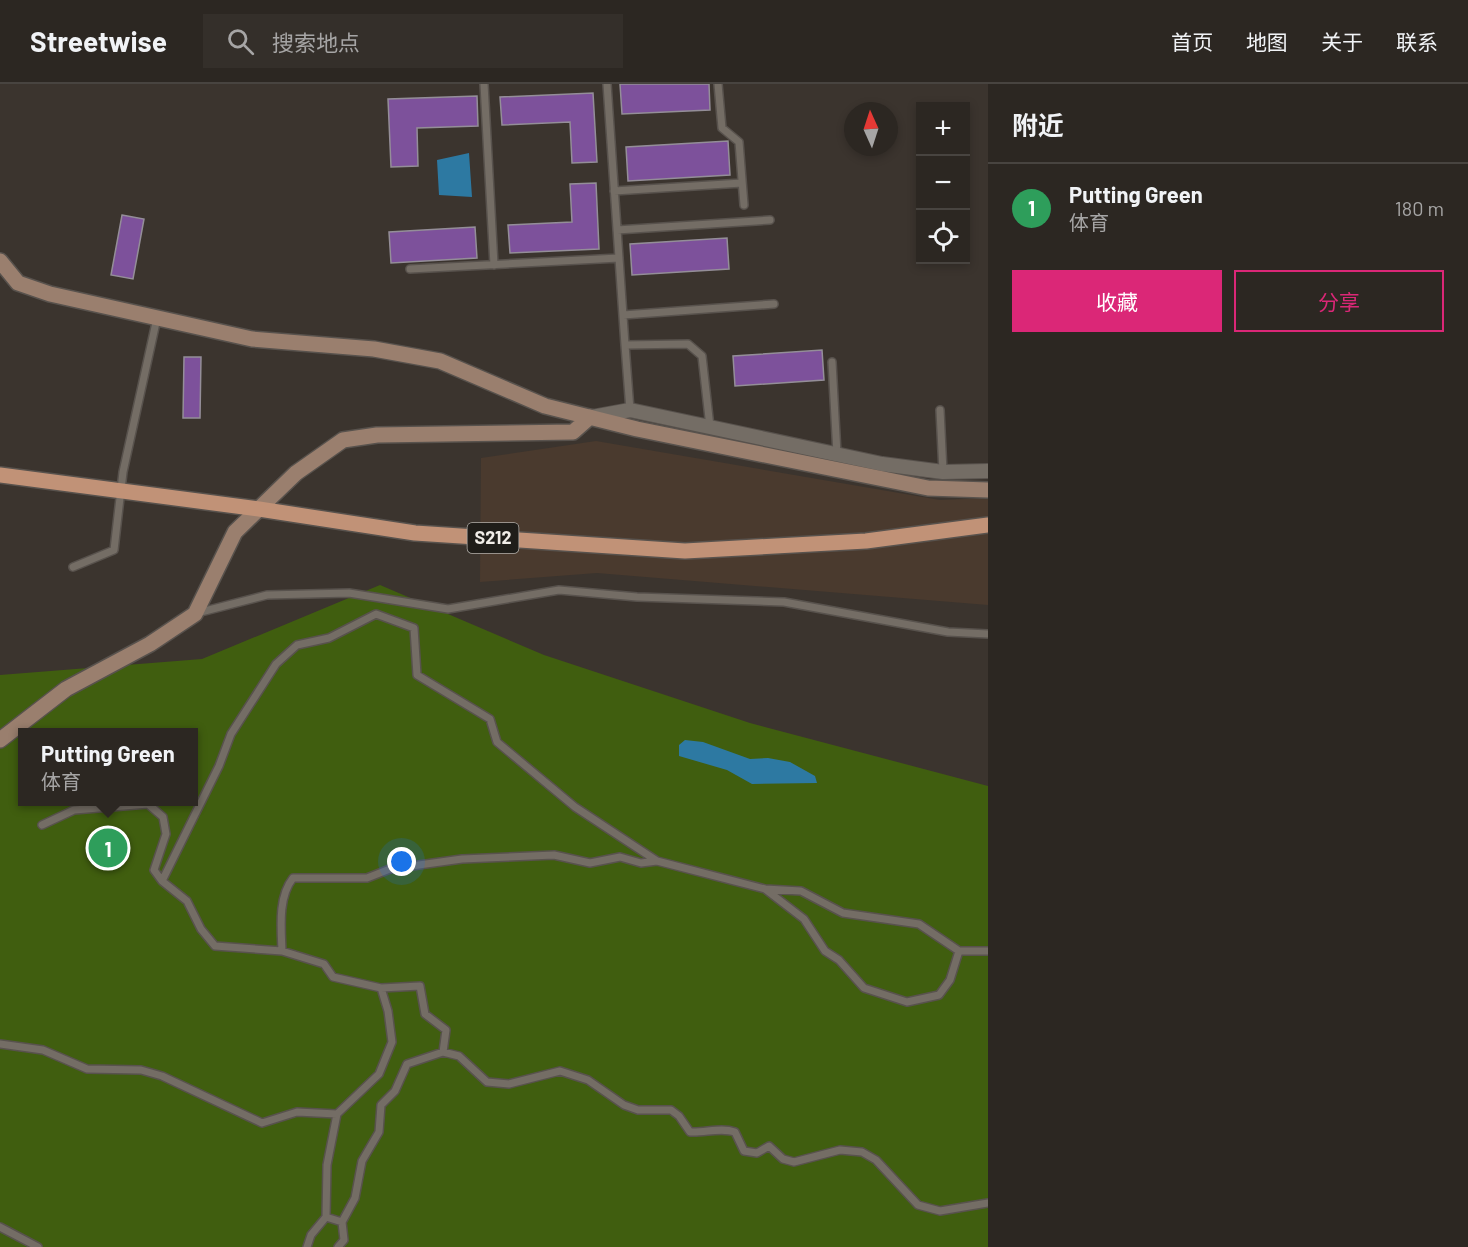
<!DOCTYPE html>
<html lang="zh">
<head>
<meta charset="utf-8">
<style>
  body { margin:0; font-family:Barlow,"Noto Sans SC",sans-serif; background:#342f2a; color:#f1f3f6 }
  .controls { position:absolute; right:18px; top:18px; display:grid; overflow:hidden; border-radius:0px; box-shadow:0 3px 9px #0003 }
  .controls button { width:54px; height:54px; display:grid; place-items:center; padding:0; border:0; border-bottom:2px solid #484440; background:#2c2722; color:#f1f3f6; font:30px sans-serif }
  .compass { position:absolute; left:844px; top:18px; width:54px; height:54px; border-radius:50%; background:#2c2722; box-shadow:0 3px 9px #0003; rotate:357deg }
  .you { position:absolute; left:402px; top:778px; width:21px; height:21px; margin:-15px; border:4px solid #fff; border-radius:50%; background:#1a73e8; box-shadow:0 0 0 9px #1a73e833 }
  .badge { display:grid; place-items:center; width:39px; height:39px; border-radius:50%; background:#db2777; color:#fff; font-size:20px; font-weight:700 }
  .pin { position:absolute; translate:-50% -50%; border:3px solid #fff; box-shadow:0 2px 6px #0006 }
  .popup { position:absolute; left:18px; top:644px; width:180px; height:78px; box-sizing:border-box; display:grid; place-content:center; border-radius:0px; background:#2c2722; filter:drop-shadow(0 2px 4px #0005); font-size:20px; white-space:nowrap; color:#a6a5a5 }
  .popup b { font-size:22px; color:#f1f3f6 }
  .popup::after { content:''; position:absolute; left:50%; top:100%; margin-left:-12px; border:12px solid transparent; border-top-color:#2c2722 }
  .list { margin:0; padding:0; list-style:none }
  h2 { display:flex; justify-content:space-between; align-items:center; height:78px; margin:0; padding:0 24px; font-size:26px }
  h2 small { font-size:20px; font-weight:400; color:#a6a5a5 }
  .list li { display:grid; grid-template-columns:39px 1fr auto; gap:18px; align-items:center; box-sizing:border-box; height:90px; padding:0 24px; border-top:2px solid #484440 }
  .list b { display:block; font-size:22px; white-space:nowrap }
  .list p { margin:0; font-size:20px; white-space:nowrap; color:#a6a5a5 }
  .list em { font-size:20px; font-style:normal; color:#a6a5a5 }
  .actions { display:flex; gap:12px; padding:18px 24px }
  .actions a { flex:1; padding:14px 0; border:2px solid #db2777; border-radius:0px; text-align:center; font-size:21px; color:#db2777 }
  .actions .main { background:#db2777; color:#fff }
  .icon { flex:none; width:33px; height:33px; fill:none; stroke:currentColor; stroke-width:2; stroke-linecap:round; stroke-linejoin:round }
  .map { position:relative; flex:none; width:988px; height:1163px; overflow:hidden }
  header { display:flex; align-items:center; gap:36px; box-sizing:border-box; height:84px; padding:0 30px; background:#2c2722; border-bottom:2px solid #484440 }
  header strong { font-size:28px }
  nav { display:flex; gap:33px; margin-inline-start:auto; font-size:21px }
  .search { width:420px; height:54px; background:#342f2a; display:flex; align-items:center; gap:15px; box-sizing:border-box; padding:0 21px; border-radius:0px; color:#a6a5a5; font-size:22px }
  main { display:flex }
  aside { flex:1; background:#2c2722 }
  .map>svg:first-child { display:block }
</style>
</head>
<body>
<header>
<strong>Streetwise</strong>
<div class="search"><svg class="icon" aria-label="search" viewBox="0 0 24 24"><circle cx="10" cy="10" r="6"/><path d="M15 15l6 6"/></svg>搜索地点</div>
<nav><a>首页</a><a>地图</a><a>关于</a><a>联系</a></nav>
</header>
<main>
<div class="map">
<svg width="988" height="1163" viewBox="0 0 988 1163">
  <rect width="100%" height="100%" fill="#3b342e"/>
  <path fill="#4a3a2e" d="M596 357 940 416 988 414V521L597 489 480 498 481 374Z"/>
  <path fill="#405e0f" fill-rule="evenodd" d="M380 501 544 571 750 639 988 702V1163H0V591L202 575ZM22 648H194V718H22Z"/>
  <path fill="#2d79a2" d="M469 69 472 113 439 111 437 76Z
    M685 656 703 658 750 675 768 674 790 678 815 692 817 699 752 700 727 686 679 672V661Z"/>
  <path fill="#7d519b" stroke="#948e98" stroke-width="1.5" d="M620 0H709L710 26 622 30Z
    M593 9 597 78 572 79 570 38 502 41 500 13Z
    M477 12 478 42 417 44 418 82 391 83 388 15Z
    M728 57 730 91 628 97 626 63Z
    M596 99 599 165 510 169 508 141 572 138 570 100Z
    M122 131 144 135 133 195 111 191Z
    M475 143 477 174 391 179 389 148Z
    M727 154 729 185 632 191 630 160Z
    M822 266 824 296 735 302 733 272Z
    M184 273H201L200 334H183Z"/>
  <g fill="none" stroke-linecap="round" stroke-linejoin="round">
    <defs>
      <path id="lane" d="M484 0 494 181
        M607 0 625 261 688 260 702 272 710 343
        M718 0 722 44 739 58 744 121
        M614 107 742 99
        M617 146 770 136
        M410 185 619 174
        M623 231 774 220
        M625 261 630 326
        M832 278 837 370
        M940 326 943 388
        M73 483 114 466 123 388 157 234
        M197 529 267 511 349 509 448 525 559 506 637 513 784 518 948 548 988 550
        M42 741 74 726 148 720 163 733 166 750 154 786 162 797
        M765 805 804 835 825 867 839 876 864 904 907 918 939 911 950 896 959 867
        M282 867C281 843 278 813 293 794H367L390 785 462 775 554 771 590 779 620 773 641 779 657 777
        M381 904 420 902 425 930 446 946 443 968
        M0 960 43 966 87 985 141 986 162 992 262 1039 297 1028 337 1030
        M326 1133 342 1138
        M0 1143 38 1163
        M307 1163 311 1151 326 1133 327 1081 337 1030 379 990 392 958 388 927 381 904 333 893 324 880 282 867 215 862 201 845 187 817 162 797 219 682 231 650 276 580 297 561 329 554 376 530 414 544 417 591 490 635 497 658 575 723 657 777 765 805 801 807 843 829 919 840 959 867H988
        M338 1163 344 1156 342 1138 355 1114 362 1077 379 1048 381 1021 395 1007 407 980 443 968 459 972 487 998 509 1000 560 987 588 996 624 1021 638 1026H671L679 1032 690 1048C705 1049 721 1043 735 1048L744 1067 757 1069 769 1062 783 1075 794 1078 840 1066 862 1068 876 1076 918 1121 940 1127 988 1119"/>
      <path id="street" d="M592 333 630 326 882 380 943 388 988 387"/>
      <path id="secondary" d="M0 177 18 199 50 210 252 255 374 265 440 277 545 322 637 345 928 404 988 406
        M0 656 66 605 150 560 195 530 235 448 296 389 343 356 377 351 573 348 590 333"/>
      <path id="primary" d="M0 391 259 425 415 449 685 467 866 457 988 441"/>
    </defs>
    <use href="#lane" stroke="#58524d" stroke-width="10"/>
    <use href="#street" stroke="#58524d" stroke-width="16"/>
    <use href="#secondary" stroke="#58524d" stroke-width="18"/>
    <use href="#primary" stroke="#58524d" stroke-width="18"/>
    <use href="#lane" stroke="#746d65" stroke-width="7"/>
    <use href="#street" stroke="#746d65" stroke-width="14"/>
    <use href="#secondary" stroke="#9a7f6e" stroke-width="15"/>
    <use href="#primary" stroke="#c19277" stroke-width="15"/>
  </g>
  <g text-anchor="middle" stroke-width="4.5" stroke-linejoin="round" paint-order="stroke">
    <rect fill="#1f1d19" stroke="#b2afaa" stroke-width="1.5" x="467.5" y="439" width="51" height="30" rx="4.5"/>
    <g font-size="18" font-weight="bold" fill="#f1ede8">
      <text x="493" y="460">S212</text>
    </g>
  </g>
</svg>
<div class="controls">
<button>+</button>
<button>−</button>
<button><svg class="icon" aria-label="locate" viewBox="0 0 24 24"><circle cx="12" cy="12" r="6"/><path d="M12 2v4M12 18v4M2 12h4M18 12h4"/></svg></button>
</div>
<svg class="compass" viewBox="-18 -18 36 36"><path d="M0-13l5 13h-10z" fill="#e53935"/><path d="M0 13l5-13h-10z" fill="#a6a5a5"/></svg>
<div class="you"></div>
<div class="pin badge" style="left:108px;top:764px;background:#2e9e5b">1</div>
<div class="popup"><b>Putting Green</b>体育</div>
</div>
<aside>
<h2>附近<small></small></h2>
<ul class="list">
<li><span class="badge" style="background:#2e9e5b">1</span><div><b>Putting Green</b><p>体育</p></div><em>180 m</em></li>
</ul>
<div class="actions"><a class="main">收藏</a><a>分享</a></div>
</aside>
</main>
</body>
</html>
